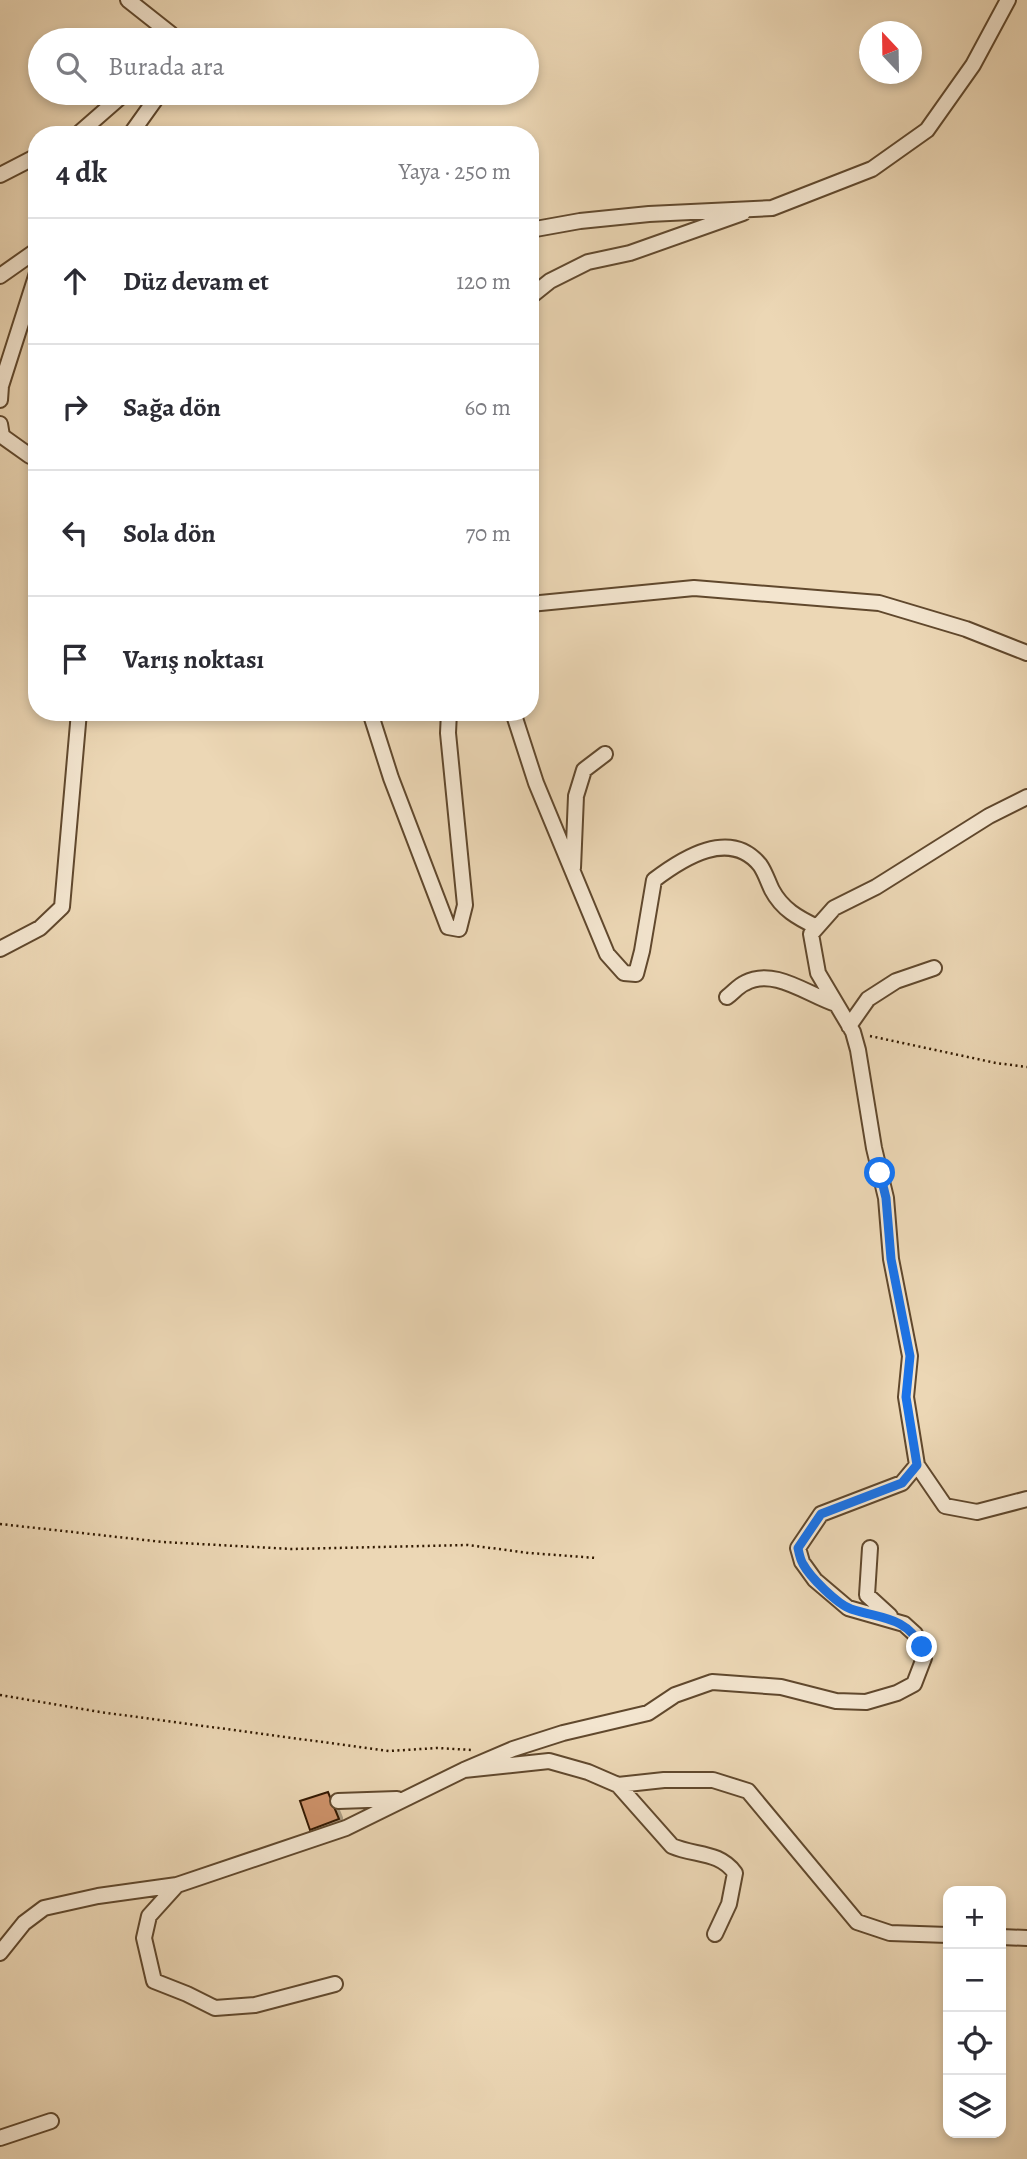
<!DOCTYPE html>
<html lang="tr">
<head>
<meta charset="utf-8">
<style>
  body { margin:0; font-family:Alegreya,serif; background:#f7f7f7; color:#2b2b33 }
  .controls { position:absolute; right:21px; bottom:21px; display:grid; overflow:hidden; border-radius:14px; box-shadow:0 4px 10px #0003 }
  .controls button { width:63px; height:63px; display:grid; place-items:center; padding:0; border:0; border-bottom:2px solid #e1e1e2; background:#fff; color:#2b2b33; font:35px sans-serif }
  .compass { position:absolute; left:859px; top:21px; width:63px; height:63px; border-radius:50%; background:#fff; box-shadow:0 4px 10px #0003; rotate:338deg }
  .stop { position:absolute; width:21px; height:21px; margin:-16px; border:5px solid #1a73e8; border-radius:50%; background:#fff }
  .stop.end { background:#1a73e8; border-color:#fff; box-shadow:0 2px 7px #0008 }
  .list { margin:0; padding:0; list-style:none }
  h2 { display:flex; justify-content:space-between; align-items:center; height:91px; margin:0; padding:0 28px; font-size:30px }
  h2 small { font-size:23px; font-weight:400; color:#7c7c81 }
  .list li { display:grid; grid-template-columns:46px 1fr auto; gap:21px; align-items:center; box-sizing:border-box; height:126px; padding:0 28px; border-top:2px solid #e1e1e2 }
  .list b { display:block; font-size:26px; white-space:nowrap }
  .list em { font-size:23px; font-style:normal; color:#7c7c81 }
  .icon { flex:none; width:38px; height:38px; fill:none; stroke:currentColor; stroke-width:2; stroke-linecap:round; stroke-linejoin:round }
  .map { position:relative; flex:none; width:1027px; height:2159px; overflow:hidden }
  .search { position:absolute; background:#fff; box-shadow:0 4px 10px #0003; left:28px; top:28px; width:511px; height:77px; display:flex; align-items:center; gap:18px; box-sizing:border-box; padding:0 24px; border-radius:38px; color:#7c7c81; font-size:26px }
  .panel { position:absolute; background:#fff; box-shadow:0 4px 10px #0003; left:28px; top:126px; width:511px; height:595px; border-radius:28px }
  .map>svg:first-child { display:block }
</style>
</head>
<body>
<div class="map">
<svg width="1027" height="2159" viewBox="0 0 1027 2159">
  <defs>
    <filter id="shadow"><feDropShadow dx="6" dy="6" stdDeviation="0" flood-color="#0004"/></filter>
  </defs>
  <rect width="100%" height="100%" fill="#ecd7b5"/>
  <filter id="stains"><feTurbulence type="fractalNoise" baseFrequency=".00286" numOctaves="4"/><feColorMatrix values="0 0 0 0 .2 0 0 0 0 .09 0 0 0 0 .02 0 0 0 .5 -.17"/></filter>
  <radialGradient id="worn" r=".72"><stop offset=".6" stop-color="#630" stop-opacity="0"/><stop offset="1" stop-color="#630" stop-opacity=".3"/></radialGradient>
  <path fill="#ce926b" stroke="#311900" stroke-width="2" filter="url(#shadow)" d="M328 1792 339 1819 310 1830 300 1801Z"/>
  <g fill="none" stroke-linecap="round" stroke-linejoin="round">
    <defs>
      <path id="minor" d="M128 0 171 34 174 40
        M77 135 125 93
        M130 135 160 93
        M0 175 37 156
        M530 230 580 221 649 214 772 208 872 169 927 130 973 65 1008 0
        M0 276 37 250
        M530 297 550 281 588 262 630 253 743 213
        M0 400 1 386 37 273
        M0 424 2 436 30 456 37 454
        M530 604 694 588 879 603 966 629 1027 653
        M370 712 391 778 448 927 459 929 465 905 448 733 449 712
        M513 712 536 783 607 954 624 973 636 974 642 951 654 880C683 858 730 828 760 865 765 872 768 882 772 890 782 909 798 918 817 927
        M573 868 576 796 584 770 605 754
        M0 949 40 928 62 907 79 712
        M727 997C733 993 738 986 745 983 774 967 808 995 836 1004
        M849 1026 868 999 896 981 934 968
        M917 1465 945 1506 977 1512 1027 1499
        M870 1548 867 1595 890 1616
        M464 1770 513 1749 563 1733 648 1713 675 1695 712 1682 781 1687 836 1701 866 1702 897 1693 914 1684 924 1658 922 1647 915 1634 904 1624 848 1608 815 1580 802 1562 798 1548 821 1514 902 1483 917 1465 906 1397 910 1356 891 1259 886 1198 874 1148 858 1050 853 1032 818 973 811 934 834 908 876 887 989 816 1027 797
        M618 1785 672 1846C695 1856 719 1851 735 1873L729 1904 715 1934
        M338 1801 397 1799
        M177 1885 149 1916 144 1938 154 1981 187 1994 215 2008 255 2005 335 1984
        M1001 1937 1027 1938
        M0 1953 24 1923 44 1908 98 1896 177 1885 346 1828 464 1770 549 1761 588 1772 618 1785 664 1780H713L748 1791 857 1922 890 1933 948 1935
        M0 2138 51 2121"/>
    </defs>
    <use href="#minor" stroke="#60482d" stroke-width="18"/>
    <path stroke="#311900" stroke-width="2.5" stroke-dasharray="2 3.5" stroke-linecap="butt" d="M870 1036 996 1063 1027 1067
      M0 1524 163 1542 292 1549 468 1545 529 1553 597 1558
      M0 1695 100 1712 389 1751 437 1748 472 1750"/>
    <use href="#minor" stroke="#f3e5cf" stroke-width="14"/>
  </g>
  <g fill="none" stroke-linecap="round" stroke-linejoin="round">
    <path stroke="#1a73e8" stroke-width="9" d="M880 1173 886 1198 891 1259 910 1356 906 1397 917 1465 902 1483 821 1514 798 1548C799 1553 800 1559 803 1564 810 1577 837 1604 851 1609 881 1619 905 1616 922 1647"/>
  </g>
  <rect width="100%" height="100%" filter="url(#stains)"/>
  <rect width="100%" height="100%" fill="url(#worn)"/>
</svg>
<div class="controls">
<button>+</button>
<button>−</button>
<button><svg class="icon" aria-label="locate" viewBox="0 0 24 24"><circle cx="12" cy="12" r="6"/><path d="M12 2v4M12 18v4M2 12h4M18 12h4"/></svg></button>
<button><svg class="icon" aria-label="layers" viewBox="0 0 24 24"><path d="M12 4l9 5-9 5-9-5zM3 14l9 5 9-5"/></svg></button>
</div>
<svg class="compass" viewBox="-18 -18 36 36"><path d="M0-13l5 13h-10z" fill="#e53935"/><path d="M0 13l5-13h-10z" fill="#7c7c81"/></svg>
<div class="stop" style="left:880px;top:1173px"></div>
<div class="stop end" style="left:922px;top:1647px"></div>
<div class="search"><svg class="icon" aria-label="search" viewBox="0 0 24 24"><circle cx="10" cy="10" r="6"/><path d="M15 15l6 6"/></svg>Burada ara</div>
<section class="panel">
<h2>4 dk<small>Yaya · 250 m</small></h2>
<ul class="list">
<li><svg class="icon" aria-label="ahead" viewBox="0 0 24 24"><path d="M12 20V5M6 11l6-6 6 6"/></svg><div><b>Düz devam et</b></div><em>120 m</em></li>
<li><svg class="icon" aria-label="right" viewBox="0 0 24 24"><path d="M7 20v-9h11M14 6l5 5-5 5"/></svg><div><b>Sağa dön</b></div><em>60 m</em></li>
<li><svg class="icon" aria-label="left" viewBox="0 0 24 24"><path d="M17 20v-9H6M10 6l-5 5 5 5"/></svg><div><b>Sola dön</b></div><em>70 m</em></li>
<li><svg class="icon" aria-label="arrive" viewBox="0 0 24 24"><path d="M6 21V4h12l-3 4 3 4H6"/></svg><div><b>Varış noktası</b></div></li>
</ul>
</section>
</div>
</body>
</html>
